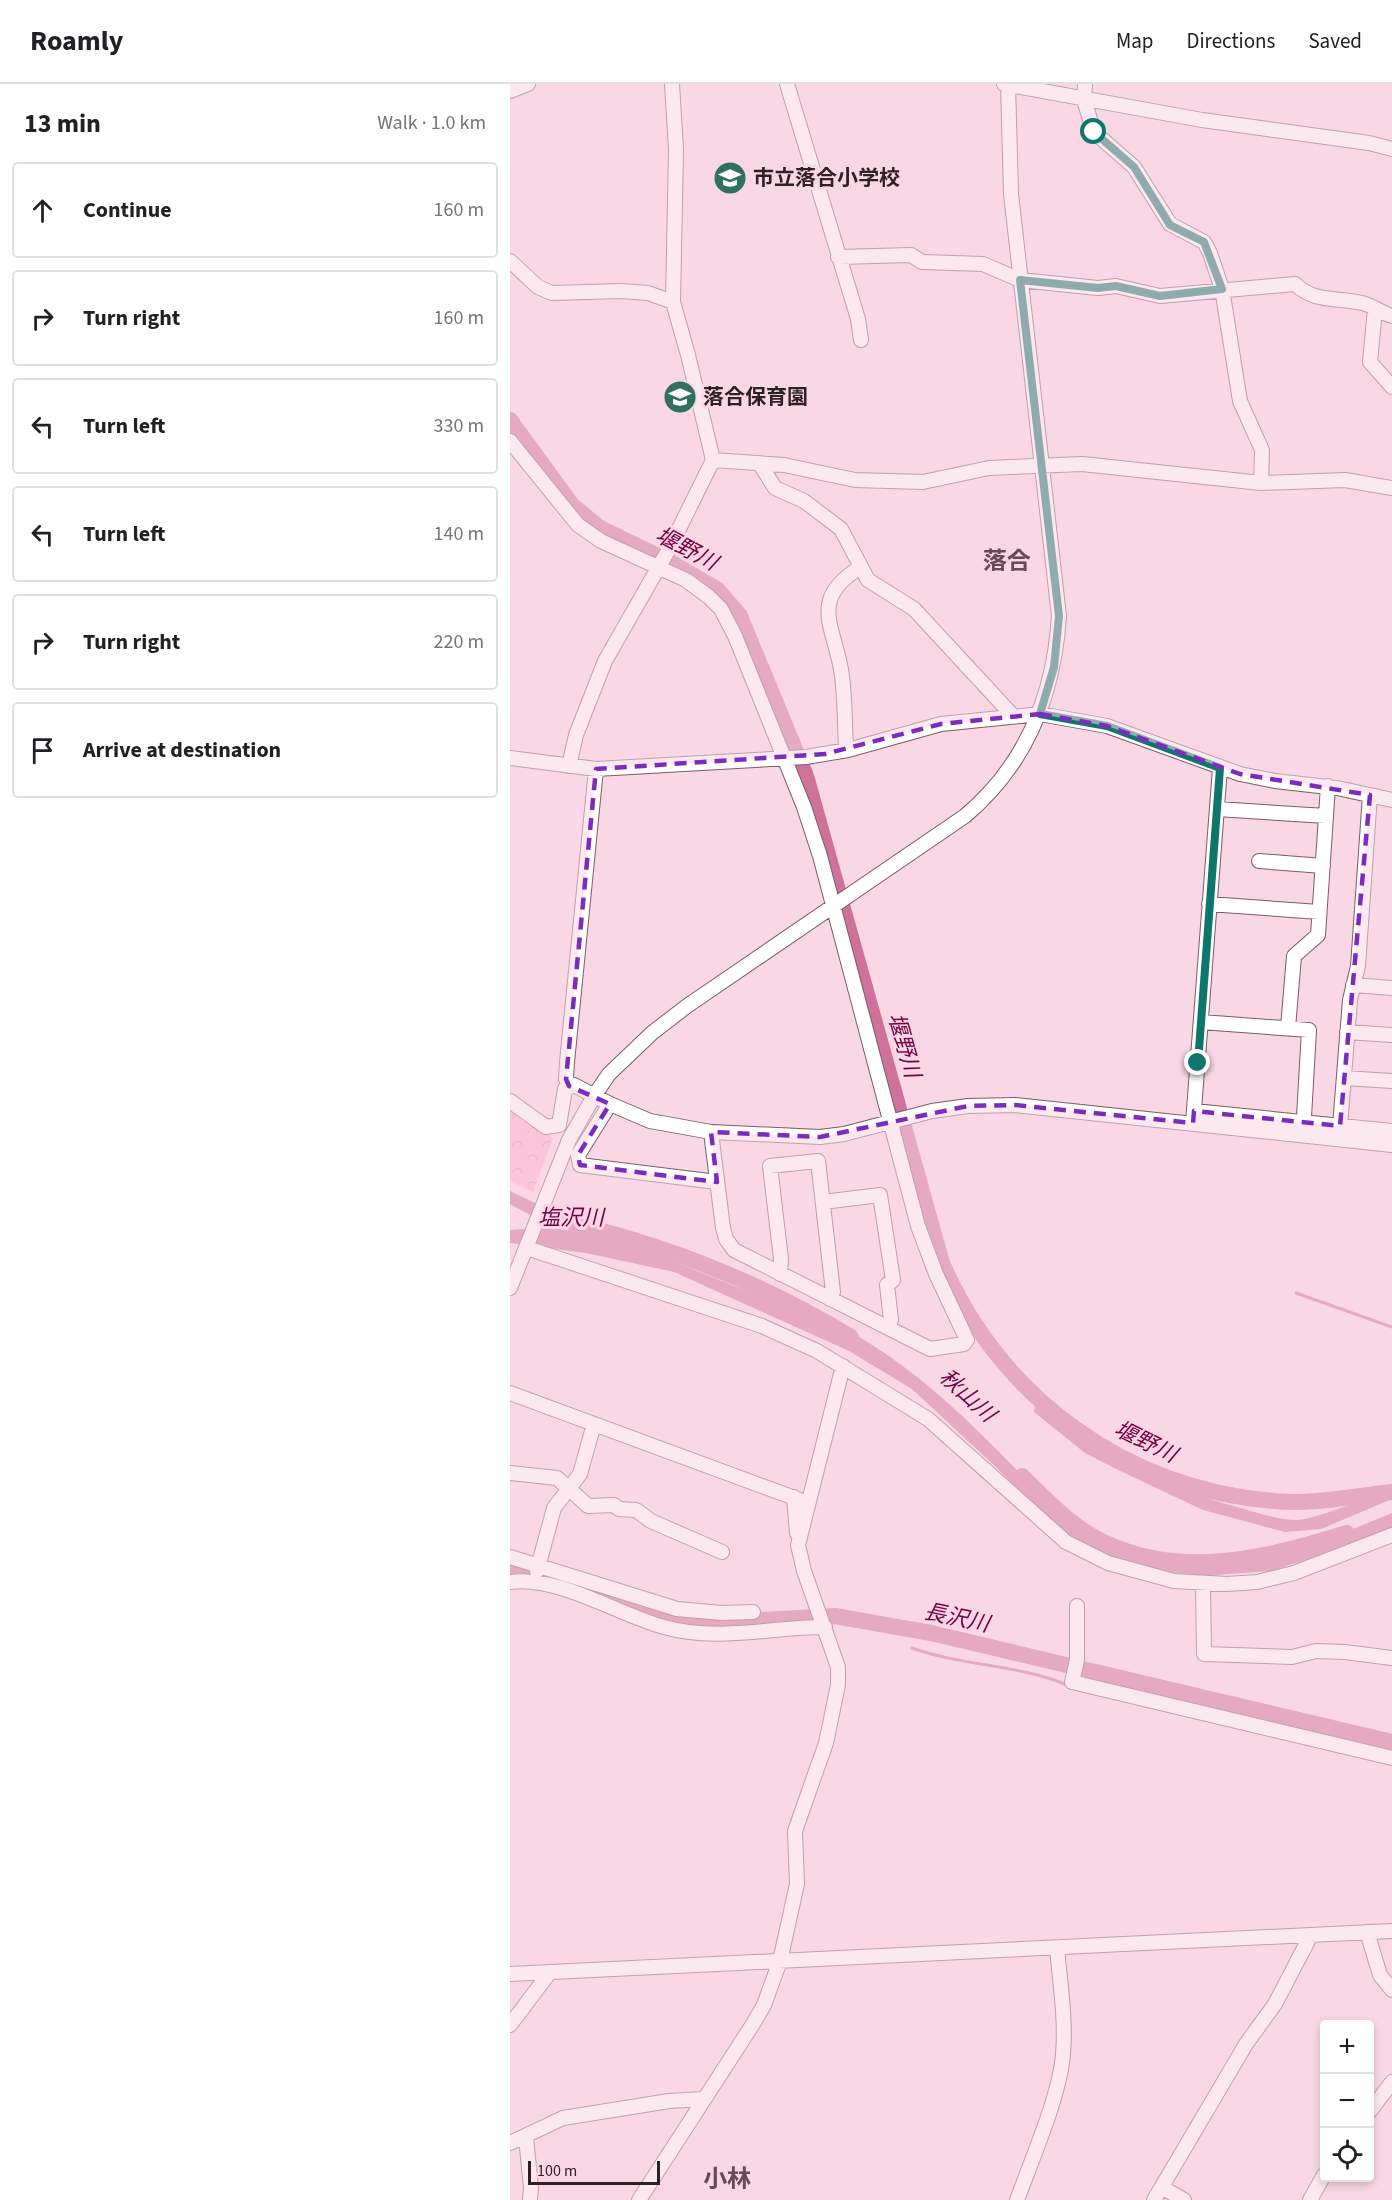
<!DOCTYPE html>
<html lang="en">
<head>
<meta charset="utf-8">
<style>
  body { margin:0; font-family:"Source Sans 3","Noto Sans JP",sans-serif; background:#f2f2f2; color:#202124 }
  .controls { position:absolute; right:18px; bottom:18px; display:grid; overflow:hidden; border-radius:6px; box-shadow:0 3px 9px #0003 }
  .controls button { width:54px; height:54px; display:grid; place-items:center; padding:0; border:0; border-bottom:2px solid #e0e0e0; background:#fff; color:#202124; font:30px sans-serif }
  .scale { position:absolute; left:18px; bottom:15px; width:132px; box-sizing:border-box; padding-left:6px; border:3px solid #2e2126; border-top:0; font-size:16px; line-height:21px; white-space:nowrap; color:#2e2126; -webkit-text-stroke:4px #f9d7e4; paint-order:stroke }
  .stop { position:absolute; width:18px; height:18px; margin:-14px; border:4px solid #0f766e; border-radius:50%; background:#fff }
  .stop.end { background:#0f766e; border-color:#fff; box-shadow:0 2px 6px #0008 }
  .list { margin:0; padding:0; list-style:none }
  h2 { display:flex; justify-content:space-between; align-items:center; height:78px; margin:0; padding:0 24px; font-size:26px }
  h2 small { font-size:20px; font-weight:400; color:#757577 }
  .list li { display:grid; grid-template-columns:39px 1fr auto; gap:18px; align-items:center; box-sizing:border-box; height:96px; margin:0 12px 12px; padding:0 12px; border:2px solid #e0e0e0; border-radius:6px }
  .list b { display:block; font-size:22px; white-space:nowrap }
  .list em { font-size:20px; font-style:normal; color:#757577 }
  .icon { flex:none; width:33px; height:33px; fill:none; stroke:currentColor; stroke-width:2; stroke-linecap:round; stroke-linejoin:round }
  .map { position:relative; flex:none; width:882px; height:2116px; overflow:hidden }
  header { display:flex; align-items:center; gap:36px; box-sizing:border-box; height:84px; padding:0 30px; background:#fff; border-bottom:2px solid #e0e0e0 }
  header strong { font-size:28px }
  nav { display:flex; gap:33px; margin-inline-start:auto; font-size:21px }
  main { display:flex }
  aside { flex:1; background:#fff }
  .map>svg:first-child { display:block }
</style>
</head>
<body>
<header>
<strong>Roamly</strong>
<nav><a>Map</a><a>Directions</a><a>Saved</a></nav>
</header>
<main>
<aside>
<h2>13 min<small>Walk · 1.0 km</small></h2>
<ul class="list">
<li><svg class="icon" aria-label="ahead" viewBox="0 0 24 24"><path d="M12 20V5M6 11l6-6 6 6"/></svg><div><b>Continue</b></div><em>160 m</em></li>
<li><svg class="icon" aria-label="right" viewBox="0 0 24 24"><path d="M7 20v-9h11M14 6l5 5-5 5"/></svg><div><b>Turn right</b></div><em>160 m</em></li>
<li><svg class="icon" aria-label="left" viewBox="0 0 24 24"><path d="M17 20v-9H6M10 6l-5 5 5 5"/></svg><div><b>Turn left</b></div><em>330 m</em></li>
<li><svg class="icon" aria-label="left" viewBox="0 0 24 24"><path d="M17 20v-9H6M10 6l-5 5 5 5"/></svg><div><b>Turn left</b></div><em>140 m</em></li>
<li><svg class="icon" aria-label="right" viewBox="0 0 24 24"><path d="M7 20v-9h11M14 6l5 5-5 5"/></svg><div><b>Turn right</b></div><em>220 m</em></li>
<li><svg class="icon" aria-label="arrive" viewBox="0 0 24 24"><path d="M6 21V4h12l-3 4 3 4H6"/></svg><div><b>Arrive at destination</b></div></li>
</ul>
</aside>
<div class="map">
<svg width="882" height="2116" viewBox="0 0 882 2116">
  <defs>
    <pattern id="forest-crowns" width="20" height="18" patternUnits="userSpaceOnUse" patternTransform="scale(1.5)"><rect width="20" height="18" fill="#ffafcf"/><path d="M2 6a3 3 0 1 1 6 0M12 15a3 3 0 1 1 6 0" fill="none" stroke="#db96b2"/></pattern>
  </defs>
  <rect width="100%" height="100%" fill="#f9d7e4"/>
  <path fill="url(#forest-crowns)" d="M0 1024 43 1054 23 1108 0 1097Z"/>
  <path fill="#ce729a" d="M0 1107 46 1129 351 1254C409 1289 454 1332 501 1380 521 1400 540 1425 562 1442 615 1482 703 1493 767 1474 806 1462 844 1444 882 1429V1443L818 1469 760 1487 692 1492 641 1486 603 1477 559 1451 531 1430 486 1383 402 1305 339 1267 164 1188 76 1169 0 1159V1146L18 1145 20 1131 0 1120Z
    M526 1316C592 1370 650 1403 734 1425 751 1430 769 1436 787 1436 803 1436 862 1412 882 1405V1415L811 1445 775 1448 693 1426 604 1384 575 1369 524 1328Z"/>
  <g fill="none" stroke-linecap="round" stroke-linejoin="round">
    <path stroke="#ce729a" stroke-width="3" d="M786 1209 882 1243
      M402 1564C452 1582 507 1580 557 1601"/>
    <path stroke="#ce729a" stroke-width="16" d="M0 336 62 421 90 444 162 479 208 506 230 532 296 692 432 1179C492 1315 616 1405 764 1417 803 1421 843 1412 882 1408
      M69 1141C164 1164 258 1203 341 1253
      M512 1392C533 1412 556 1437 582 1452 663 1498 753 1475 837 1449
      M0 1488 10 1486 37 1491 175 1536 214 1538 325 1532 421 1549 882 1658"/>
    <defs>
      <path id="minor" d="M277 0 348 235 351 256
        M494 0 692 36 859 59 882 65
        M575 0 574 16 584 48 624 83 660 140 694 158 700 169 712 205 730 317 752 366 751 399
        M0 7 18 0
        M328 173 401 171 412 178 473 180 510 196 588 204 606 202 650 212 785 200C805 219 826 213 852 219 862 221 871 229 882 232
        M0 177 28 203 42 209 111 207 138 209 163 218
        M865 225 860 278 882 303
        M0 357 68 441 91 457 176 496 199 513 211 525 225 552 294 723 310 772 408 1142 426 1190 457 1256 454 1260 420 1265 224 1166 216 1155 213 1144 201 1048 140 1037 100 1020 64 1001 55 1005 49 1041 36 1043 0 1017
        M203 376 274 381 345 396 413 398 479 384 572 380 751 399 835 396 882 404
        M250 380 265 404 294 417 331 445 358 496 404 525 503 632
        M336 666C335 642 335 617 332 592 326 544 296 516 351 483
        M0 674 86 685 296 673 338 666 431 640 530 630 597 642 730 690 765 697 827 704 882 716
        M59 682 66 651 95 577 159 465 203 376 178 271 163 218 166 65 162 0
        M707 725 816 732
        M749 777 813 782
        M699 820 809 828
        M843 901 882 904
        M691 938 799 946 793 1050
        M778 944 784 872 808 851 818 702
        M837 948 882 951
        M834 994 882 997
        M59 1002 56 995 57 978 86 685
        M100 1020 68 1071 70 1081 207 1098
        M684 1027 882 1047
        M683 1039 710 684
        M830 1042 840 916 848 882 860 711
        M201 1048 310 1053 334 1050 422 1027 458 1022 505 1021 882 1061
        M313 1118 370 1111 383 1196 377 1201 381 1236 378 1244
        M17 1164 252 1242 307 1267 418 1335 556 1458 598 1479 664 1497 717 1500 747 1498 784 1489 882 1451
        M270 1190 271 1175 260 1082 308 1077 323 1208 320 1215
        M0 1204 59 1056 84 1012 99 990 142 949 177 922 455 732C517 680 544 611 549 532L501 110 498 0
        M0 1309 298 1419
        M0 1389 47 1394 78 1422 104 1421 109 1425 126 1426 141 1437 212 1468
        M284 1413 287 1449
        M0 1473 167 1525 212 1529 243 1528
        M27 1487 44 1424 70 1390 84 1340
        M0 1498C47 1491 109 1531 154 1543 206 1558 262 1543 315 1543
        M693 1499 694 1570 782 1573 806 1567 835 1568 882 1574
        M567 1522V1576L562 1598 882 1674
        M857 1848 870 1891 882 1906
        M0 1890 882 1847
        M0 1941 40 1888
        M860 2027 882 1998
        M16 2053 21 2104 20 2116
        M0 2059 53 2034 159 2017 194 2015
        M653 2104 674 2116
        M129 2116 243 1940 254 1921 270 1877 287 1800 285 1747 316 1659 328 1601V1583L294 1487 288 1461 333 1282
        M507 2116C522 2075 550 2011 553 1970 556 1935 550 1899 547 1864
        M644 2116 736 1960 765 1920 801 1851
        M800 2116 814 2091"/>
    </defs>
    <use href="#minor" stroke="#7a5d68" stroke-width="16"/>
    <use href="#minor" stroke="#fff" stroke-width="14"/>
  </g>
  <g fill="none" stroke-linecap="round" stroke-linejoin="round">
    <path stroke="#0f766e" stroke-width="8" d="M584 48 624 83 660 141 694 158 712 205 650 212 606 202 588 204 510 196 549 532 544 583 530 630 597 642 710 684 688 979"/>
  </g>
  <path d="M0 0H882V2116H0ZM530 630 597 642 730 690 860 711 830 1042 684 1027 683 1039 505 1021 458 1022 310 1053 201 1048 207 1098 70 1081 68 1071 100 1020 59 1002 56 995 86 685 315 670 431 640Z" fill="#f9d7e4" fill-opacity=".55" fill-rule="evenodd"/>
  <path fill="none" stroke="#7b2cbf" stroke-width="4.5" stroke-dasharray="12 8" stroke-linejoin="round" d="M530 630 597 642 730 690 860 711 830 1042 684 1027 683 1039 505 1021 458 1022 310 1053 201 1048 207 1098 70 1081 68 1071 100 1020 59 1002 56 995 86 685 315 670 431 640Z"/>
  <defs>
    <symbol id="school-disc" viewBox="-11 -11 22 22"><circle r="9.5" fill="#30705f" stroke="#f9d7e4"/><path d="M0-5L7-2L0 1L-7-2ZM-4 1L0 2.5L4 1V4Q0 6-4 4Z" fill="#fff"/></symbol>
  </defs>
  <g fill-rule="evenodd">
    <use href="#school-disc" x="201" y="75" width="38" height="38"/>
    <use href="#school-disc" x="151" y="294" width="38" height="38"/>
  </g>
  <g text-anchor="middle" stroke-width="6" stroke-linejoin="round" paint-order="stroke">
    <g font-size="21" font-weight="bold" fill="#2e2126" stroke="#f9d7e4" text-anchor="start">
      <text x="243" y="101">市立落合小学校</text>
      <text x="193" y="320">落合保育園</text>
    </g>
    <g font-size="22" font-style="italic" fill="#760046" stroke="#f9d7e4">
      <text transform="translate(177 464) rotate(28)" y="8">堰野川</text>
      <text transform="translate(395 961) rotate(74)" y="8">堰野川</text>
      <text x="61" y="1141">塩沢川</text>
      <text transform="translate(458 1311) rotate(42)" y="8">秋山川</text>
      <text transform="translate(636 1357) rotate(26)" y="8">堰野川</text>
      <text transform="translate(447 1533) rotate(12)" y="8">長沢川</text>
    </g>
    <g font-size="24" font-weight="bold" fill="#664a55" stroke="#f9d7e4">
      <text x="497" y="485">落合</text>
      <text x="217" y="2103">小林</text>
    </g>
  </g>
</svg>
<div class="controls">
<button>+</button>
<button>−</button>
<button><svg class="icon" aria-label="locate" viewBox="0 0 24 24"><circle cx="12" cy="12" r="6"/><path d="M12 2v4M12 18v4M2 12h4M18 12h4"/></svg></button>
</div>
<div class="scale">100 m</div>
<div class="stop" style="left:584px;top:48px"></div>
<div class="stop end" style="left:688px;top:979px"></div>
</div>
</main>
</body>
</html>
